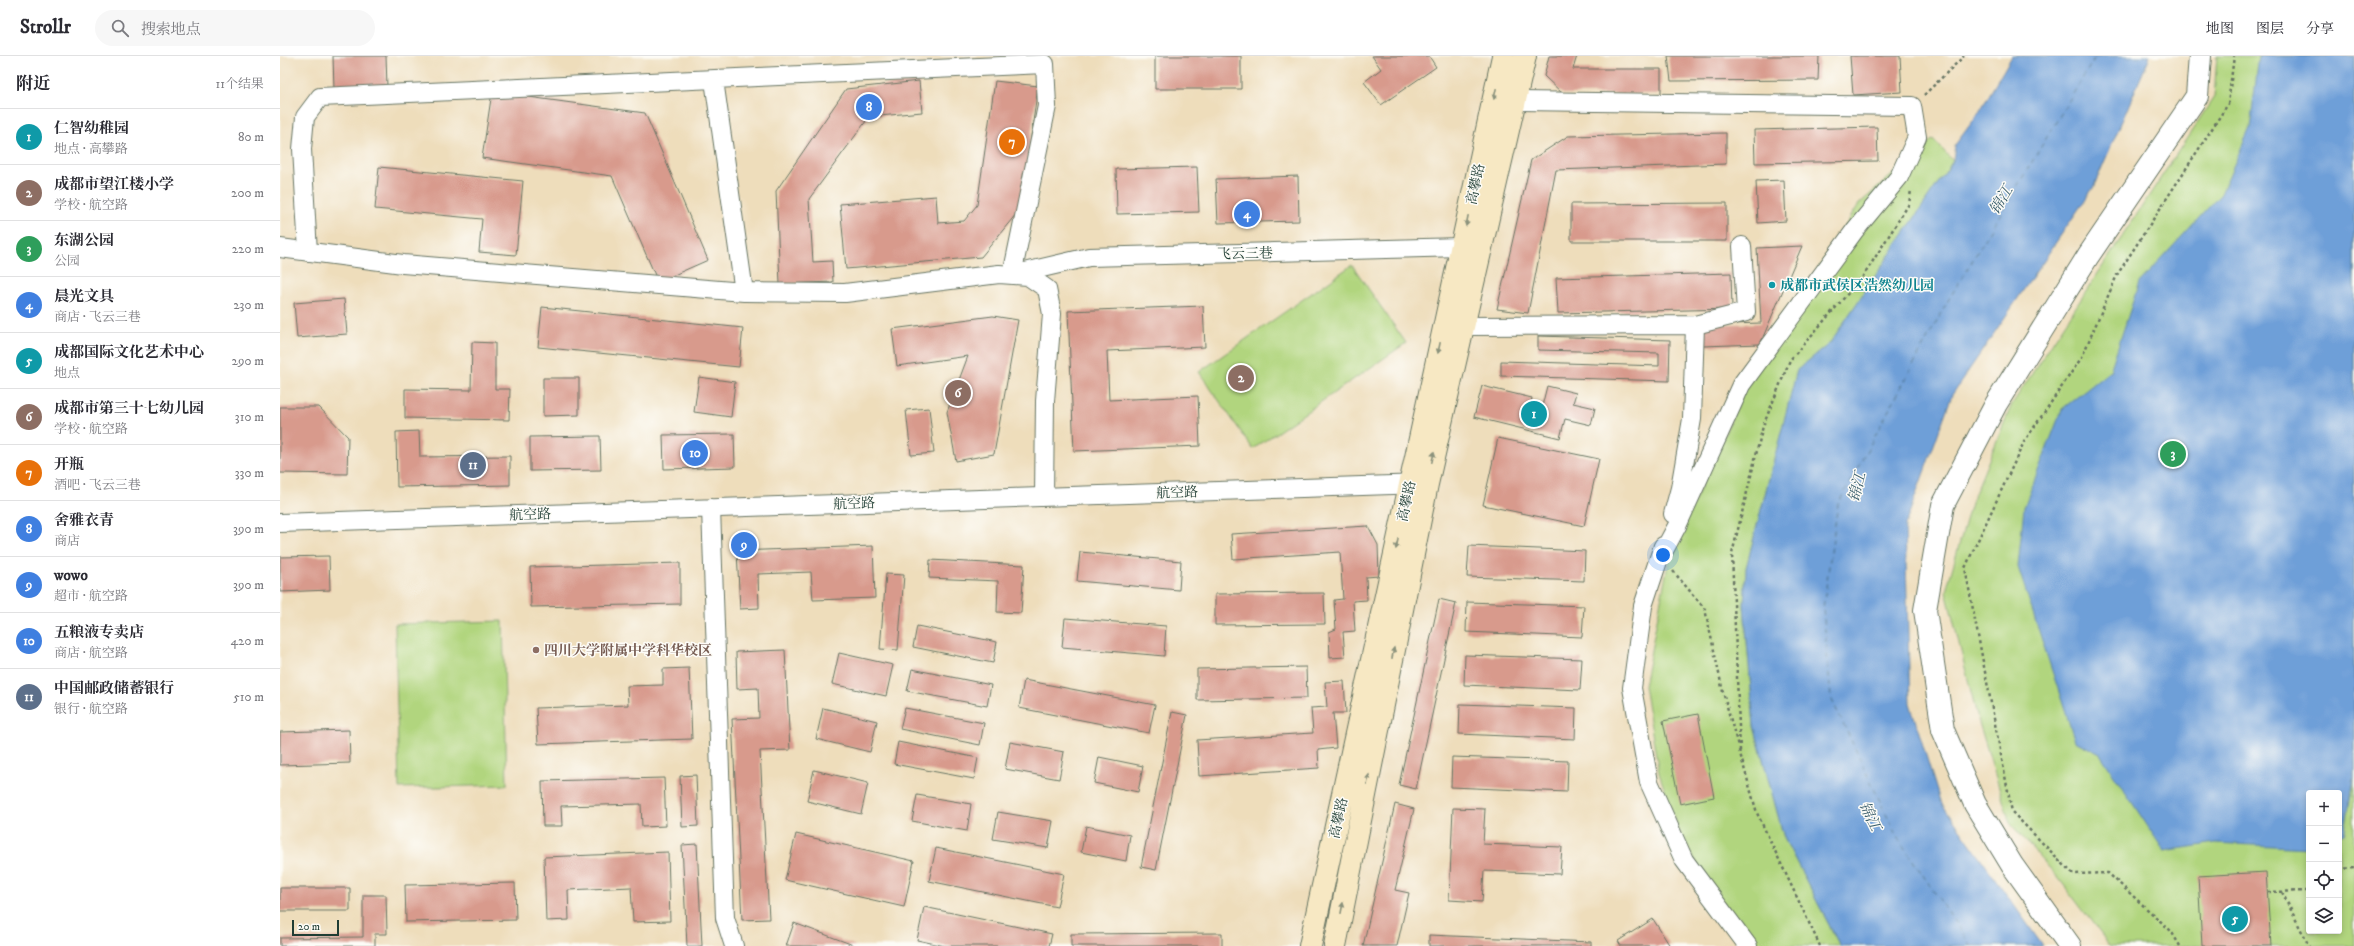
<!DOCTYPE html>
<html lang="zh">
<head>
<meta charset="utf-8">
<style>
  body { margin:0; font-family:"IM FELL DW Pica","Noto Serif SC",serif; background:#f7f7f7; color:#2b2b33 }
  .controls { position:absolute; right:12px; bottom:12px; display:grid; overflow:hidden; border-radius:4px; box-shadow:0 2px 6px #0003 }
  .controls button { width:36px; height:36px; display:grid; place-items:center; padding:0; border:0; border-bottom:1px solid #e1e1e2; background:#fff; color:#2b2b33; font:20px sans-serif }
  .scale { position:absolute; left:12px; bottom:10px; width:47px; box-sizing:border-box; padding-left:4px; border:2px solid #1f3d34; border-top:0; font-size:11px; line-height:14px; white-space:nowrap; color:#1f3d34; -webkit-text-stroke:3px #fdfcf7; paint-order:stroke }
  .you { position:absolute; left:1383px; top:499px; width:14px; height:14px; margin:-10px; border:3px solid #fff; border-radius:50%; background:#1a73e8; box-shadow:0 0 0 6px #1a73e833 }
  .badge { display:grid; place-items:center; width:26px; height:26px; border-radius:50%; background:#b45309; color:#fff; font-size:13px; font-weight:700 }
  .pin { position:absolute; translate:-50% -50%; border:2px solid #fff; box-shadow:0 1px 4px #0006 }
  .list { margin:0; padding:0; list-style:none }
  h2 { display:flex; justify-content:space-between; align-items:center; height:52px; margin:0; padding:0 16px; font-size:17px }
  h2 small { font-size:13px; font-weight:400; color:#7c7c81 }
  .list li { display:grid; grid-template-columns:26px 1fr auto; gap:12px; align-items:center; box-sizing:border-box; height:56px; padding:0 16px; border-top:1px solid #e1e1e2 }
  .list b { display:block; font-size:15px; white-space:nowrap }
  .list p { margin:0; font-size:13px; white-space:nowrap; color:#7c7c81 }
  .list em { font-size:13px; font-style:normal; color:#7c7c81 }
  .icon { flex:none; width:22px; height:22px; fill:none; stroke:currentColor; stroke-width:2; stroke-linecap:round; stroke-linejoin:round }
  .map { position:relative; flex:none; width:2074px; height:890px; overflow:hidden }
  header { display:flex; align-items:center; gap:24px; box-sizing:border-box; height:56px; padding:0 20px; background:#fff; border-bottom:1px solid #e1e1e2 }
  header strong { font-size:19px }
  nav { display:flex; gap:22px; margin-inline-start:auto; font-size:14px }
  .search { width:280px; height:36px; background:#f7f7f7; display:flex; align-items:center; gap:10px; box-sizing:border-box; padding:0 14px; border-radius:22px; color:#7c7c81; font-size:15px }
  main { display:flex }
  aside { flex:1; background:#fff }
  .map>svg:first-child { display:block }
</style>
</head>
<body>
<header>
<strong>Strollr</strong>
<div class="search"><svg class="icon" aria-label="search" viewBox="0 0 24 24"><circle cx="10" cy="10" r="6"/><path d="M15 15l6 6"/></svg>搜索地点</div>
<nav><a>地图</a><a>图层</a><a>分享</a></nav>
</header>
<main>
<aside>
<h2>附近<small>11个结果</small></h2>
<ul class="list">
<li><span class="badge" style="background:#0f9aa8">1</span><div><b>仁智幼稚园</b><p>地点 · 高攀路</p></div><em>80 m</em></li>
<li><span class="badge" style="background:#8d6e63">2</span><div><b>成都市望江楼小学</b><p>学校 · 航空路</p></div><em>200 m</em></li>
<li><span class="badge" style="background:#2e9e5b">3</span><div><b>东湖公园</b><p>公园</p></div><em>220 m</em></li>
<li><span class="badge" style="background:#3f7fe0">4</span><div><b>晨光文具</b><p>商店 · 飞云三巷</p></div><em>230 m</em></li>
<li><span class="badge" style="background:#0f9aa8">5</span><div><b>成都国际文化艺术中心</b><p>地点</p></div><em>290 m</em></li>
<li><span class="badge" style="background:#8d6e63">6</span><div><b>成都市第三十七幼儿园</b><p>学校 · 航空路</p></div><em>310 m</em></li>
<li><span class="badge" style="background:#e8710a">7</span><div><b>开瓶</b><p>酒吧 · 飞云三巷</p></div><em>330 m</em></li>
<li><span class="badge" style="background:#3f7fe0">8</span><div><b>舍雅衣青</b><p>商店</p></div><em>390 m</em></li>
<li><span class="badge" style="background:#3f7fe0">9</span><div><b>wowo</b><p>超市 · 航空路</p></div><em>390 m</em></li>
<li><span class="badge" style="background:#3f7fe0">10</span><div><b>五粮液专卖店</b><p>商店 · 航空路</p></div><em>420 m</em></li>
<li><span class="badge" style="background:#5c6f8a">11</span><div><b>中国邮政储蓄银行</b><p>银行 · 航空路</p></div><em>510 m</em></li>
</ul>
</aside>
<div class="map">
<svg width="2074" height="890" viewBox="0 0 2074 890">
  <rect width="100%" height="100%" fill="#fdfcf7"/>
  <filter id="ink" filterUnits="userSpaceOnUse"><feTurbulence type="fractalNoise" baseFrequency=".025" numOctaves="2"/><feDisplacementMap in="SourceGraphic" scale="8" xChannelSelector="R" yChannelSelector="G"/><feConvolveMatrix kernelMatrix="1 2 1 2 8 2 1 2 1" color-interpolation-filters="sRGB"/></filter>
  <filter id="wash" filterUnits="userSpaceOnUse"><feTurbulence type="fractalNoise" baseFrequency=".012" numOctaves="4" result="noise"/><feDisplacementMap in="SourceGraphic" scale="16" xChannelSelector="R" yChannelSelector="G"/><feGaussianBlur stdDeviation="0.9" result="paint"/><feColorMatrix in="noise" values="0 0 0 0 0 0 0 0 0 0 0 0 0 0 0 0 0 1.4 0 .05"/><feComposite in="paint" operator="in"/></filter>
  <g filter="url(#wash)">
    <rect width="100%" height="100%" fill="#edb"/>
    <path fill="#b1d57e" stroke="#688959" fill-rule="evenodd" d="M1937 0H2074V890H1830L1780 824 1730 767 1697 660 1666 535 1691 447 1732 348 1934 41ZM2029 737H2059V875H2029Z
      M1653 83 1673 105 1550 287 1517 315 1466 512 1464 549 1474 670 1504 782 1560 890H1475L1424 821 1398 774 1379 717 1364 630 1389 503 1469 323 1579 148Z
      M1072 209 1126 287 973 393 919 316Z
      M223 565 227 729 119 732 115 568Z"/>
    <path fill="#6e9fd8" stroke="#466e86" d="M1732 0H1870L1813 132 1672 339 1625 469 1630 647 1660 745 1763 890H1560L1504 782 1474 670 1464 549 1466 512 1517 314 1550 287 1673 105 1675 89 1698 58Z
      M1979 0H2074V723L2064 778 2059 780V737H2029V792L1936 787 1884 795 1820 698 1795 685 1738 511 1744 451 1782 353 1830 315 1859 227 1941 138 1970 72Z"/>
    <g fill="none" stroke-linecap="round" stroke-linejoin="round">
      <path stroke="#3b5f6d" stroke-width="1" stroke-dasharray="5 4" stroke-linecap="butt" d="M1691 890 1617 781 1551 642 1543 552 1558 448 1669 243 1816 0"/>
    </g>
    <g id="blocks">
      <path fill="#d89a8c" d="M53 0H106L107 31 54 33Z
        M875 0H961V33H875Z
        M1092 0H1149L1156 11 1101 49 1084 26 1101 13Z
        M1269 0H1297L1293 13H1381V38H1283L1264 20Z
        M1388 0H1539L1538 24 1391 25Z
        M1570 0H1620L1622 36 1573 39Z
        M639 25 642 56 589 61 529 143 533 206 552 205 553 226 500 228 496 135 566 33Z
        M715 25 758 30 741 152 701 201 566 213 560 148 656 140 658 167 684 165 697 149Z
        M212 36 365 57 428 204 378 226 332 120 202 102Z
        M1597 71 1598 105 1475 107 1474 74Z
        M1446 77V108L1276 114 1248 257 1217 253 1251 104 1288 80Z
        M99 111 243 125 236 199 199 196 202 163 95 153Z
        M917 111 919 156 837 158 836 113Z
        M1018 120 1019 165 938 167 936 123Z
        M1504 124 1506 165 1478 167 1476 125Z
        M1447 147V185H1291V148Z
        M1522 190 1480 288 1423 290 1422 269 1481 267 1477 192Z
        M1451 217 1452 253 1278 257 1276 222Z
        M64 243 67 278 17 282 14 247Z
        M923 250 925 291 827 295 829 344 918 340 920 390 794 395 788 255Z
        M262 251 463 272 459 311 258 291Z
        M713 260 738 264 714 398 676 405 667 356 688 300 617 310 612 273Z
        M1258 280 1390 284 1389 325 1221 320V305L1379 310V297L1258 294Z
        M192 286 215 287V333H230L229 364 125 362V333L191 334Z
        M419 321 455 326 451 361 414 356Z
        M263 322H299V359L263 360Z
        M1202 330 1252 342 1250 351 1261 354 1267 330 1296 337 1293 347 1315 352 1311 369 1285 363 1280 382 1194 361Z
        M0 351H39L68 381 67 418 0 417Z
        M649 352 654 397 631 399 626 354Z
        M139 375 140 401 230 400V429L117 431 116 376Z
        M454 378 455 411 384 413 383 379Z
        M320 380 321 414 250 415V381Z
        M1218 382 1319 403 1304 470 1203 449Z
        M1088 470 1098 489 1099 520 1086 521 1087 544 1073 545 1075 575 1063 576 1065 601 1050 602 1049 576 1056 573 1054 544 1063 543 1060 496 953 503 951 478Z
        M593 490 595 542 533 544 531 516 478 518 479 552 460 553 457 495Z
        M1189 490 1305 495 1304 525 1187 521Z
        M800 496 901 505 899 534 797 525Z
        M49 500 50 534 0 536V501Z
        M650 504 744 509 741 557 717 556 718 525 649 522Z
        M400 507V548L251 551 250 511Z
        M606 518 624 519 618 594 600 593Z
        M1044 537 1045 568 935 569V538Z
        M1159 543 1176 547 1136 733 1119 729Z
        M1187 546 1304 550 1302 581 1186 576Z
        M785 562 886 570 884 600 782 591Z
        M637 570 717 586 713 607 633 591Z
        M505 594 510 694 480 695 489 863 462 864 452 663 479 662 478 632 457 633 456 596Z
        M559 597 613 609 606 640 552 628Z
        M1185 599 1302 603 1300 634 1184 629Z
        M1026 611 1027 642 917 644V613Z
        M409 612 412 683 258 688 256 652 348 649 347 630 383 629V613Z
        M632 613 711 629 707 650 627 635Z
        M744 624 875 649 869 677 739 652Z
        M1064 625 1066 657H1053L1056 692 1038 694 1039 712 919 720 917 684 1033 677 1031 652 1047 651 1045 626Z
        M1180 648 1296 652 1295 683 1179 678Z
        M543 652 597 665 590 696 536 683Z
        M625 652 704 667 700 689 620 673Z
        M892 656 907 659 876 814 861 811Z
        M1418 658 1434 741 1400 748 1383 665Z
        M69 674 70 707 0 709V676Z
        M618 686 698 702 694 723 614 708Z
        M730 686 784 696 779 723 725 713Z
        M819 701 863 710 858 736 814 727Z
        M1172 701 1288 705 1287 736 1171 731Z
        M534 714 588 727 581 758 527 745Z
        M416 719 418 770 402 771 400 720Z
        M384 722 386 770 362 771 361 748 281 750 282 770H263L262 725Z
        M637 739 691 748 687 775 632 765Z
        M1115 748 1134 753 1115 834 1129 837 1117 890H1083Z
        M1173 752 1205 753 1203 788 1282 791 1280 818 1204 815 1202 846 1169 844Z
        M718 756 773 765 768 792 713 783Z
        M806 770 850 779 846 805 801 796Z
        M516 778 634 805 624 851 505 824Z
        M417 788 422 890H407L402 789Z
        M656 792 784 818 777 851 649 825Z
        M388 796 390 865 353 866 351 831 288 834 289 864 266 865 264 801Z
        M1986 816 1991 890H1922L1918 820Z
        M235 827 236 864 126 866 125 829Z
        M0 832H70V855H0Z
        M83 839H106L107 878H95V890H0V882L83 881Z
        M644 851 772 878 769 890H665L637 884Z
        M1373 863 1390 890H1341L1338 885Z
        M514 867 576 890H506Z
        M942 877V890H791V878Z
        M1149 879 1311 886V890H1149Z"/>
    </g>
  </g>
  <g filter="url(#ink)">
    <use href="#blocks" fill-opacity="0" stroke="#677563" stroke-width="1"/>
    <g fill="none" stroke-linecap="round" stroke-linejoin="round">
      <defs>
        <path id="minor" d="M434 24 464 236
          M1235 45 1632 50 1637 81 1619 121 1575 174 1461 329 1397 470 1381 500
          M0 192 123 208 464 236 565 237 719 218 748 220 767 233 772 258 765 345 764 441
          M28 196 22 93 25 61 40 41 765 8 767 50 732 219 809 201 1181 191 1193 194
          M1183 270 1415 269 1466 256 1462 190
          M431 452 445 862 454 890
          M1393 458 1400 432 1412 363 1415 269
          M0 467 1142 428
          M1383 490 1363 550 1352 632 1369 726 1404 804 1468 890"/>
        <path id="tertiary" d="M1790 890 1732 809 1695 748 1663 674 1645 554 1663 449 1716 348 1808 200 1917 40 1920 0"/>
        <path id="secondary" d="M1030 890 1223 0
          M1055 890 1147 428 1245 0"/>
      </defs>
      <use href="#minor" stroke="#677563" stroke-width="20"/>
      <use href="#tertiary" stroke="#677563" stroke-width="24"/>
      <use href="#secondary" stroke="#677563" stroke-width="24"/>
      <path stroke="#677563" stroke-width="2.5" stroke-dasharray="3 3" stroke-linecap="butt" d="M1644 39 1684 0
        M1393 515 1425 553 1443 636 1458 690
        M1459 694 1477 757 1540 890
        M1460 695 1452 498 1483 370 1510 304 1584 219 1629 148 1631 134
        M2059 813 2074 812
        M1988 836 2029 835
        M2002 836 2029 890
        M1900 890 1891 875 1828 817 1793 818 1732 756 1685 512 1744 386 1802 301 1837 219 1948 48 1954 0"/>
      <use href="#minor" stroke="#fff" stroke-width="18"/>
      <use href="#tertiary" stroke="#fff" stroke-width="22"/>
      <use href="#secondary" stroke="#f7e8c3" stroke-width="22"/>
    </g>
    <defs><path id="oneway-solid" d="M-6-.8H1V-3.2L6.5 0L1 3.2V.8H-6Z"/></defs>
    <g fill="#8b927c">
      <use href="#oneway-solid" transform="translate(1215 38) rotate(102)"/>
      <use href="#oneway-solid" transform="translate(1187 165) rotate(102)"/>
      <use href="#oneway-solid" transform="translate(1159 292) rotate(102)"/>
      <use href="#oneway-solid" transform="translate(1153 401) rotate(-77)"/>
      <use href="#oneway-solid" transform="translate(1117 488) rotate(102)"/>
      <use href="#oneway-solid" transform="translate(1113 597) rotate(-79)"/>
      <use href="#oneway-solid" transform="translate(1088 724) rotate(-79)"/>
      <use href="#oneway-solid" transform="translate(1062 852) rotate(-79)"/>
    </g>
  </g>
  <circle fill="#0f9aa8" stroke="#fdfcf7" stroke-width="1.5" cx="1492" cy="229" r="4"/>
  <circle fill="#8d6e63" stroke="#fdfcf7" stroke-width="1.5" cx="256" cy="594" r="4"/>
  <g text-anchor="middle" stroke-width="3" stroke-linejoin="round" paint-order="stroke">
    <g font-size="14" fill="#1f3d34" stroke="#fdfcf7">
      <text transform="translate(1195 128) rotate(-78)" y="5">高攀路</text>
      <text transform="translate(965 197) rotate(-1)" y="5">飞云三巷</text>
      <text transform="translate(897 436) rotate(-2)" y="5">航空路</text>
      <text transform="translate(1126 445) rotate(-78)" y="5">高攀路</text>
      <text transform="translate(574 447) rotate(-2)" y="5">航空路</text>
      <text transform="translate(250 458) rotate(-2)" y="5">航空路</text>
      <text transform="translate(1058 762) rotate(-78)" y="5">高攀路</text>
    </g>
    <g font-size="14" font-weight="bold" fill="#0d838f" stroke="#fdfcf7" text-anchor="start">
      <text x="1500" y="234">成都市武侯区浩然幼儿园</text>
    </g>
    <g font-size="14" font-weight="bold" fill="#785e54" stroke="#fdfcf7" text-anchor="start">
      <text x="264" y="599">四川大学附属中学科华校区</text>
    </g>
    <g font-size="15" font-style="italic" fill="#3b5f6d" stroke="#fdfcf7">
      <text transform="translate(1721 144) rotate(-59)" y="5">锦江</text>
      <text transform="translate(1577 431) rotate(-76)" y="5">锦江</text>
      <text transform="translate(1590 760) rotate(64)" y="5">锦江</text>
    </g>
  </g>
</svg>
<div class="controls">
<button>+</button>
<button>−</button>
<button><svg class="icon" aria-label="locate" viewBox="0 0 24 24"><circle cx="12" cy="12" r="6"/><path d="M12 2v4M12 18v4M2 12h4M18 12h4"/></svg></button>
<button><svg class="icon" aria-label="layers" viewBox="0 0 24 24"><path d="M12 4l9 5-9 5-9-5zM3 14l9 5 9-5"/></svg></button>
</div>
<div class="scale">20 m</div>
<div class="you"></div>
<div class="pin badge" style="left:1254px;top:358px;background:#0f9aa8">1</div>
<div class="pin badge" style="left:961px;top:322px;background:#8d6e63">2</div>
<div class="pin badge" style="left:1893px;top:398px;background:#2e9e5b">3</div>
<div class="pin badge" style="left:967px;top:158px;background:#3f7fe0">4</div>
<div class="pin badge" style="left:1955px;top:863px;background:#0f9aa8">5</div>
<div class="pin badge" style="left:678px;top:337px;background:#8d6e63">6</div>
<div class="pin badge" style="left:732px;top:86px;background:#e8710a">7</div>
<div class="pin badge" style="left:589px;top:51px;background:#3f7fe0">8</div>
<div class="pin badge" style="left:464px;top:489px;background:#3f7fe0">9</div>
<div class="pin badge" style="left:415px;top:397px;background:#3f7fe0">10</div>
<div class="pin badge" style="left:193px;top:409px;background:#5c6f8a">11</div>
</div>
</main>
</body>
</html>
